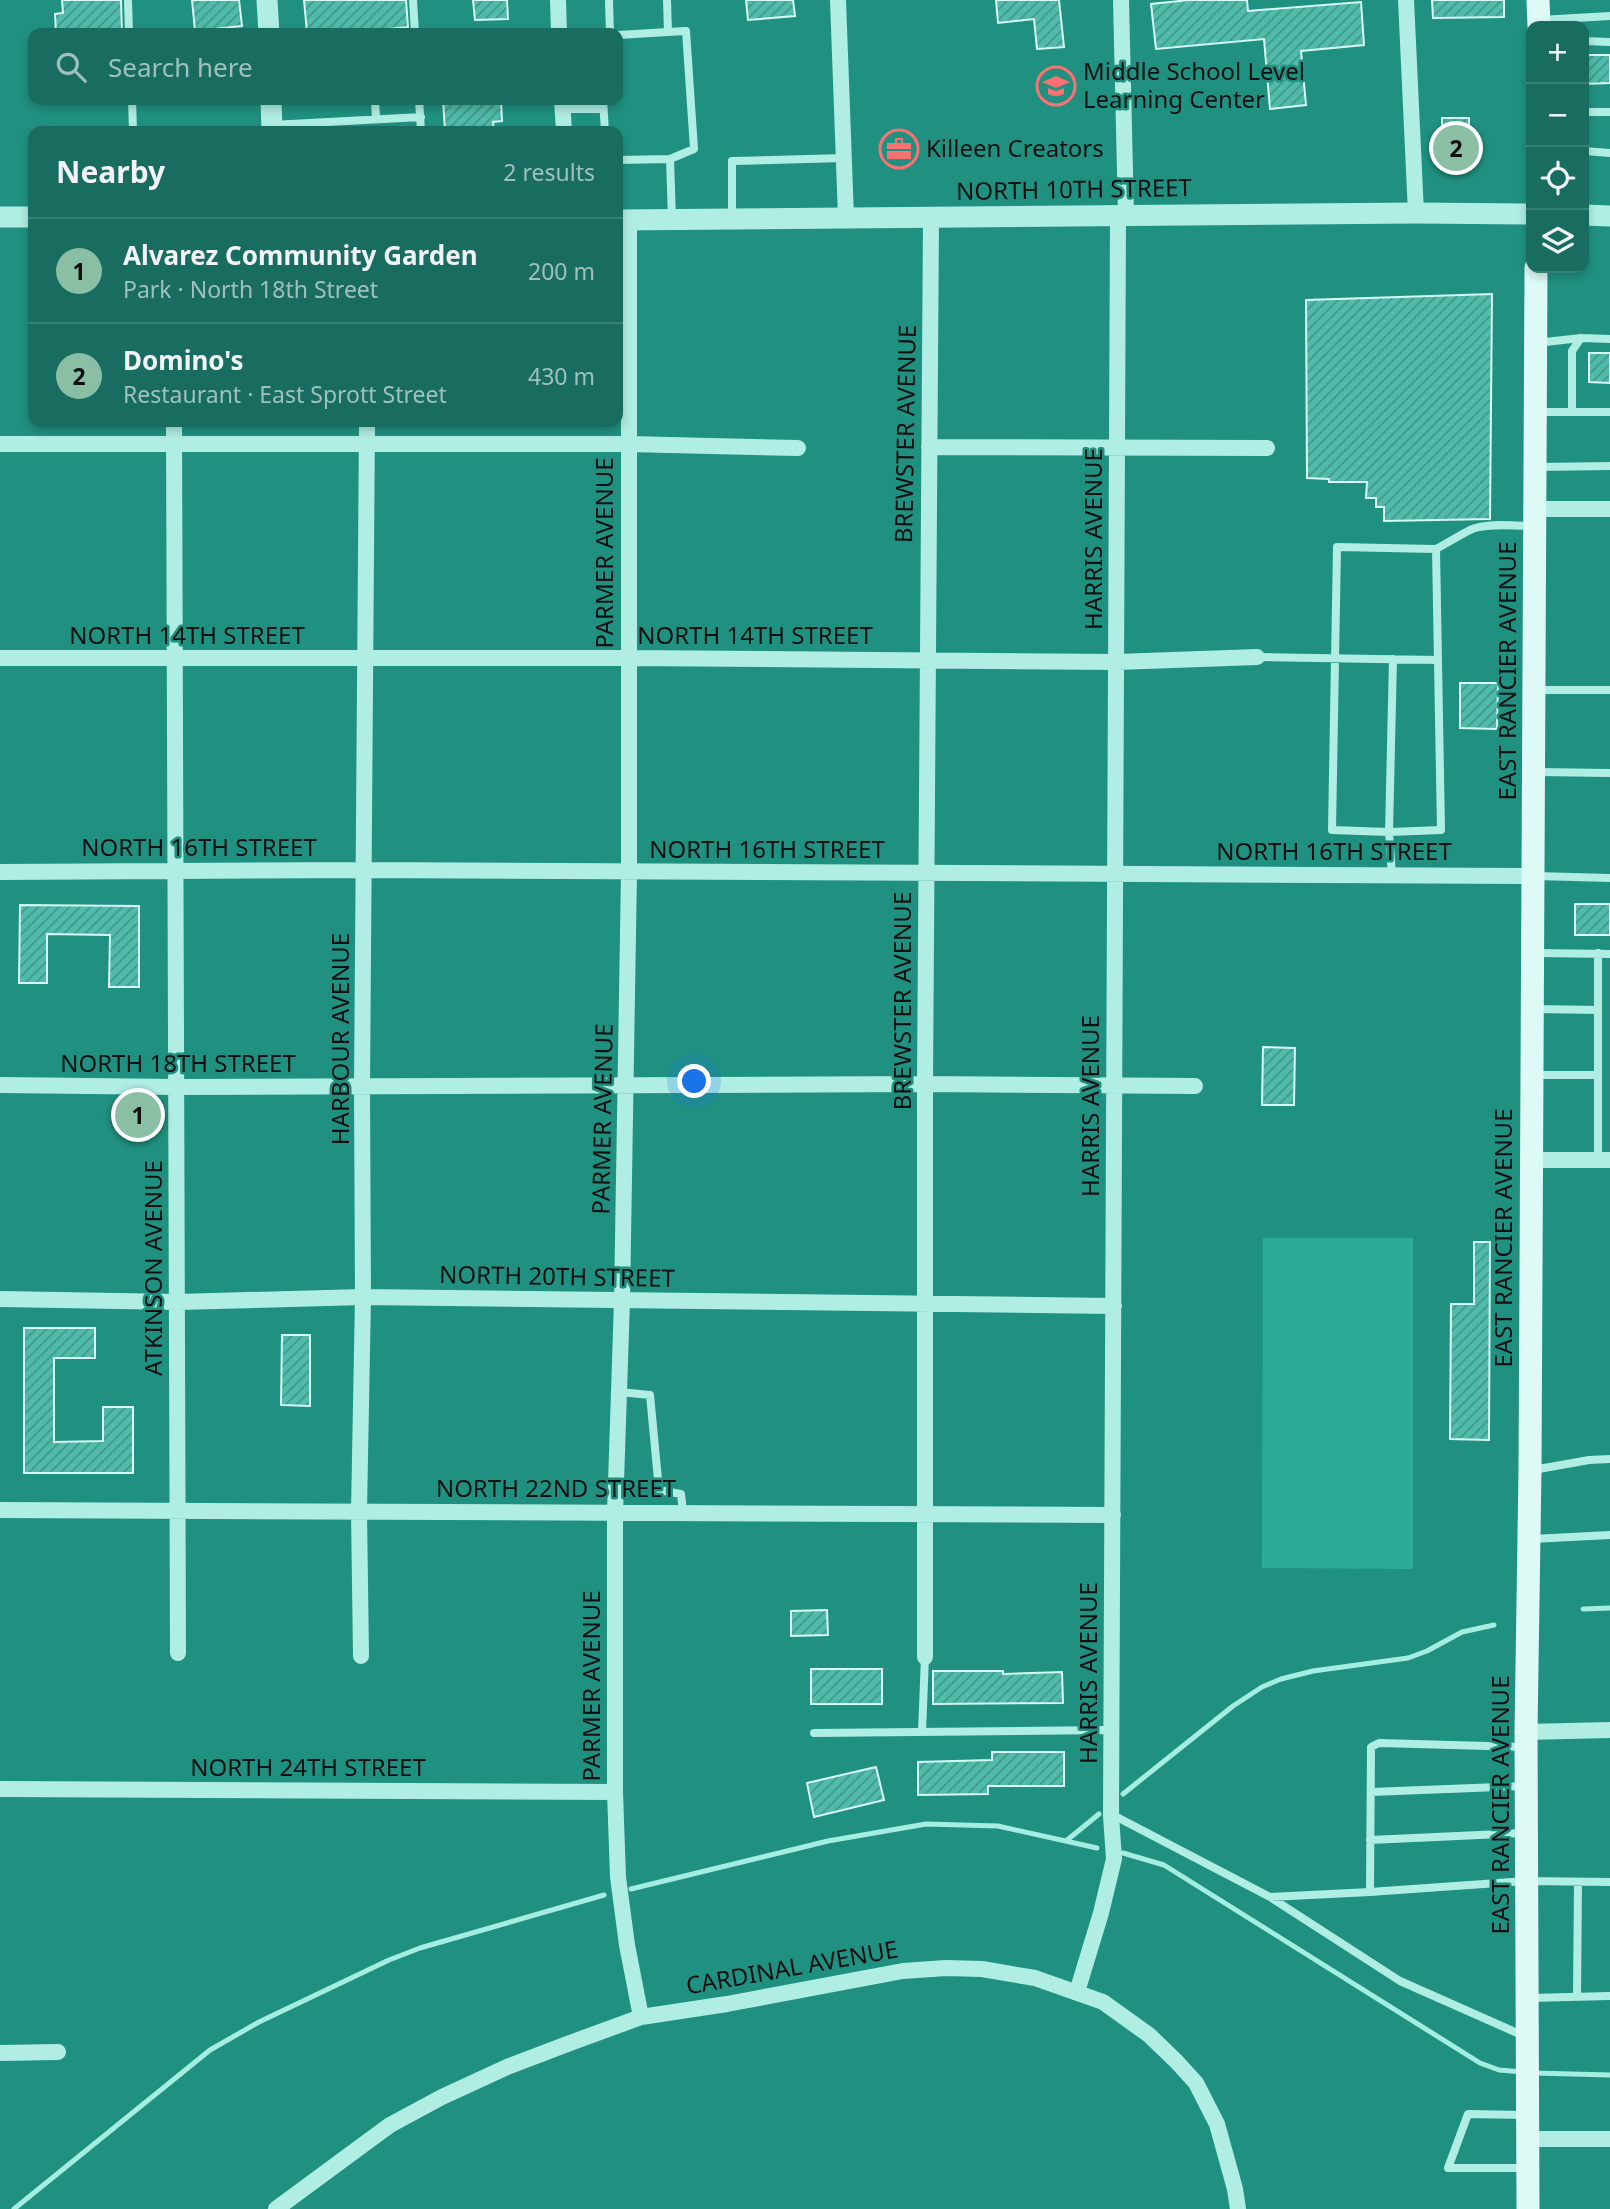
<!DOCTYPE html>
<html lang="en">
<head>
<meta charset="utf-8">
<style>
  body { margin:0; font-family:"Noto Sans",sans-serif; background:#217266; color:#f1f3f6 }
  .controls { position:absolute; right:21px; top:21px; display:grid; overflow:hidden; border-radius:14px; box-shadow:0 4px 10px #0003 }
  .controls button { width:63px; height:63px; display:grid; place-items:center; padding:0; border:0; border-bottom:2px solid #368075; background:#186d60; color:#f1f3f6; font:35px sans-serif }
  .you { position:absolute; left:695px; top:1082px; width:24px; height:24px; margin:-18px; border:5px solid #fff; border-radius:50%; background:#1a73e8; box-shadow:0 0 0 10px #1a73e833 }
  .badge { display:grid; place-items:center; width:46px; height:46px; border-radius:50%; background:#8abfa5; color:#111; font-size:23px; font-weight:700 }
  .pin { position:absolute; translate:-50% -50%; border:4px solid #fff; box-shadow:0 2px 7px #0006 }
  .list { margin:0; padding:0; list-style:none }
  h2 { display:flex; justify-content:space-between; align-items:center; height:91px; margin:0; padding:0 28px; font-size:30px }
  h2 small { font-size:23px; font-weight:400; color:#9fc0bd }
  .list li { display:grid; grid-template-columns:46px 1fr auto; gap:21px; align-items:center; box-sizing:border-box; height:105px; padding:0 28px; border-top:2px solid #368075 }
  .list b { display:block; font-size:26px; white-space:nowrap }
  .list p { margin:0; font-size:23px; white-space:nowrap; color:#9fc0bd }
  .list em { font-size:23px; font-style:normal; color:#9fc0bd }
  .icon { flex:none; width:38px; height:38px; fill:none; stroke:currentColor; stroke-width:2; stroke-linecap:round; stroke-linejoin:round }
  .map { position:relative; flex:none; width:1610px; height:2209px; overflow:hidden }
  .search { position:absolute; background:#186d60; box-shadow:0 4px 10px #0003; left:28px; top:28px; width:595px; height:77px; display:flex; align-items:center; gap:18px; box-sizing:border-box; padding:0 24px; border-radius:14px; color:#9fc0bd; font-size:26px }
  .panel { position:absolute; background:#186d60; box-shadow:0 4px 10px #0003; left:28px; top:126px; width:595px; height:301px; border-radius:14px }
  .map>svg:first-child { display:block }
</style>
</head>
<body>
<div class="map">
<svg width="1610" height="2209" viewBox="0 0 1610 2209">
  <defs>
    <pattern id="building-hatch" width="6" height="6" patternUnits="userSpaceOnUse" patternTransform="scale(1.75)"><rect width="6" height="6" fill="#50bbaa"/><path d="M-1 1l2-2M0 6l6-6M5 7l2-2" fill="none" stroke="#419789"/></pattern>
  </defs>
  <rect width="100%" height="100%" fill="#209180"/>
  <path fill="#2cab96" d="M1263 1238H1413V1569L1262 1568Z"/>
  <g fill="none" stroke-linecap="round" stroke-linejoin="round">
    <path stroke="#a4eee1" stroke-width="5" d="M1583 1609 1610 1608
      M1123 1794 1233 1706 1262 1687 1281 1679 1313 1671 1408 1658 1427 1651 1462 1632 1494 1625
      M1066 1841 1099 1814
      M1123 1853 1164 1865 1480 2063 1499 2070 1523 2072
      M631 1889 828 1841 926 1824 998 1826 1097 1848
      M1533 2073 1610 2075
      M14 2209 210 2050 259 2022 389 1960 420 1948 604 1895"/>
  </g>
  <path fill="url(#building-hatch)" stroke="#d6f9f4" stroke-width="2" d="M62 0H121L122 33H56L55 14 63 13Z
    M192 0H239L242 26 195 31Z
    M304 0H406L408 27 347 33H307Z
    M473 0H507L508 19 475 20Z
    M746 0H793L795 16 748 20Z
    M996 0H1059L1064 47 1037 49 1034 19 998 23Z
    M1189 0H1247L1248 11 1361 2 1364 45 1301 51 1306 105 1270 109 1264 39 1156 49 1151 4Z
    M1432 0H1504V17L1433 18Z
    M1584 55H1610V83L1584 84Z
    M443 100H501L502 121 493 122 494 131H445Z
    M1442 118H1469V134H1475L1476 161 1436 162V134H1442Z
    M1492 294 1490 519 1384 521V507H1376V498H1366L1367 482H1329V479L1307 478 1306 300Z
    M1589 353H1610V383L1589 382Z
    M1460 683H1498L1497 729 1460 728Z
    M1575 904H1610V935H1575Z
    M20 905 139 906V987H109L110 935 47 934V983H19Z
    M1263 1047 1295 1048 1294 1105H1262Z
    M1474 1242H1490L1489 1440 1450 1439 1451 1304H1474Z
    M24 1328H95V1358H54V1442L103 1441V1407H133V1473H24Z
    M282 1335H310V1406L281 1405Z
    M827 1610 828 1635 791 1636V1611Z
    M811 1669H882V1704H811Z
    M933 1671H1003V1674L1062 1672 1063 1703 933 1704Z
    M992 1752H1064V1786H988V1794L918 1795V1762L992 1760Z
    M876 1767 884 1800 814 1817 807 1783Z"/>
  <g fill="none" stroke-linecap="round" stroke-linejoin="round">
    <path stroke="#b0ede3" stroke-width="8" d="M128 0 129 33
      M413 0 415 33
      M609 0 610 33
      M1540 20 1610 16
      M668 32 686 31 694 149 670 159
      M618 35 668 32 667 0
      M1584 41 1610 42
      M132 100 133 131
      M375 100 376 119
      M419 100 421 131
      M603 100 605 131
      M563 109H603
      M1584 112H1610
      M272 125 421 117
      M1584 151 1610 153
      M618 160 670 159 672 219
      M732 217V161L844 158
      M1536 343 1581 338 1610 339
      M1536 412H1610
      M1572 412V351L1581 338
      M1538 467 1610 466
      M1257 657 1438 660
      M1393 659 1389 832 1332 830 1337 547 1436 549
      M1537 690H1610
      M1536 772 1610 773
      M1392 875 1389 832 1441 830 1436 549C1446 544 1466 531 1475 528 1493 523 1513 526 1531 526
      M1536 876 1610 878
      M1536 953 1610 954
      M1535 1009 1598 1010
      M1535 1075H1598
      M1598 1160V953
      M619 1392 650 1395 659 1490 681 1494 683 1512
      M1533 1470 1589 1460 1610 1459
      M1532 1539 1610 1535
      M922 1732 925 1657
      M814 1733 1112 1730
      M1371 1792 1524 1786
      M1111 1814 1270 1897 1370 1892 1371 1747 1379 1743 1523 1747
      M1370 1840 1523 1833
      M1370 1892 1527 1881 1610 1882
      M1270 1897 1400 1981 1524 2036
      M1577 1997 1578 1882
      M1529 1998 1610 1996
      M1524 2168H1448L1468 2114 1524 2115"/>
    <path stroke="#b0ede3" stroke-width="16" d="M558 0 559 33
      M838 0 846 218
      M1121 0 1126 215
      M1406 0 1416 213
      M562 100 564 131
      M629 220V872L622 1301 615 1513V1792L618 1877 627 1945 641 2017
      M174 422 178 1653
      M0 444H627L798 448
      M929 447 1267 448
      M1534 509H1610
      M0 658H628L1117 662 1257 657
      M0 872 365 870 1533 876
      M0 1085 177 1087 925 1084 1195 1086
      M1531 1160H1610
      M0 1299 177 1302 363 1297 1114 1306
      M0 1510 1113 1515
      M361 1656 359 1511 363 1297 362 1087 367 422
      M925 1657V1084L931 219
      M1526 1732 1610 1730
      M0 1789 615 1792
      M1077 1992 1101 1913 1114 1859 1111 1816 1118 216
      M0 2053 58 2052
      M1528 2139H1610
      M276 2209 390 2125 442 2097 507 2067 570 2043 641 2017 727 2004 903 1971 946 1968 982 1969 1035 1978 1103 2002 1149 2035 1177 2062 1196 2083 1217 2124 1235 2189 1238 2209"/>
    <path stroke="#b0ede3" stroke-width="21" d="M267 0 269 33
      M271 100 272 131
      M1584 215 1610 216
      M0 217H33
      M618 220 1416 213 1531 214"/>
    <path stroke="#ddfaf6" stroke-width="23" d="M1538 0 1539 26
      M1528 2209 1526 1732 1530 1470 1536 268"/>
  </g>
  <defs>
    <symbol id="school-ring" viewBox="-11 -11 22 22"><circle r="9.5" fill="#209180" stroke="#fb7171" stroke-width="1.5"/><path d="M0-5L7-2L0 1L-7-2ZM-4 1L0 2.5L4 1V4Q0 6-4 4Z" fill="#fb7171"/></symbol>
    <symbol id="office-ring" viewBox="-11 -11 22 22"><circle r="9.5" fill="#209180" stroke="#fb7171" stroke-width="1.5"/><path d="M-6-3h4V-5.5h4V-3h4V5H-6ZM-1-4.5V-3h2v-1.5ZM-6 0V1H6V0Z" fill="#fb7171"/></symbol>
  </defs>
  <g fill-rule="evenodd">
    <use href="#school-ring" x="1034" y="64" width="44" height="44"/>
    <use href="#office-ring" x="877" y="127" width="44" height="44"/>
  </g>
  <g text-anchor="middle" stroke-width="5" stroke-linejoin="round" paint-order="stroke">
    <g font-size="24" fill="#111" stroke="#209180" text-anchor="start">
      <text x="1083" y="80">Middle School Level<tspan x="1083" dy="28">Learning Center</tspan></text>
      <text x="926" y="157">Killeen Creators</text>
    </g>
    <g font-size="24" fill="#111" stroke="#209180">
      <text transform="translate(1074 190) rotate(-1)" y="8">NORTH 10TH STREET</text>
      <text transform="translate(906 434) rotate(-89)" y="8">BREWSTER AVENUE</text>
      <text transform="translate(1094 539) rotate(-90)" y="8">HARRIS AVENUE</text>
      <text transform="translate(605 553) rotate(-90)" y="8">PARMER AVENUE</text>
      <text x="187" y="644">NORTH 14TH STREET</text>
      <text x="755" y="644">NORTH 14TH STREET</text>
      <text transform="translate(1508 671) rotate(-90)" y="8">EAST RANCIER AVENUE</text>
      <text x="199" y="856">NORTH 16TH STREET</text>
      <text x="767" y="858">NORTH 16TH STREET</text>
      <text x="1334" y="860">NORTH 16TH STREET</text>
      <text transform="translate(903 1001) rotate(-90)" y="8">BREWSTER AVENUE</text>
      <text transform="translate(341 1039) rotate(-90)" y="8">HARBOUR AVENUE</text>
      <text x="178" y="1072">NORTH 18TH STREET</text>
      <text transform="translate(1091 1106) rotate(-90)" y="8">HARRIS AVENUE</text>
      <text transform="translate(603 1119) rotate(-89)" y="8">PARMER AVENUE</text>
      <text transform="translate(1504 1238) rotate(-90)" y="8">EAST RANCIER AVENUE</text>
      <text transform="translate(154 1268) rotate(-90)" y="8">ATKINSON AVENUE</text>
      <text transform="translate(557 1277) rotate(1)" y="8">NORTH 20TH STREET</text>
      <text x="556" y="1497">NORTH 22ND STREET</text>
      <text transform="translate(1089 1673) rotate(-90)" y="8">HARRIS AVENUE</text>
      <text transform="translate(592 1686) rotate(-90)" y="8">PARMER AVENUE</text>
      <text x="308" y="1776">NORTH 24TH STREET</text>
      <text transform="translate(1501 1805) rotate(-90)" y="8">EAST RANCIER AVENUE</text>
      <text transform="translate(792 1968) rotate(-10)" y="8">CARDINAL AVENUE</text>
    </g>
  </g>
</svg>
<div class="controls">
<button>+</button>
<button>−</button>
<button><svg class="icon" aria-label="locate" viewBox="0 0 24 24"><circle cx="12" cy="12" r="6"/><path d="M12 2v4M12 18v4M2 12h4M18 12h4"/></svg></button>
<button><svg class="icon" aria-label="layers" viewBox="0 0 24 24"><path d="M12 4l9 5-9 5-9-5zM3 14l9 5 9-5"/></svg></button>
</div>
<div class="you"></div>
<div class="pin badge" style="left:138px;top:1115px">1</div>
<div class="pin badge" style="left:1456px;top:148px">2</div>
<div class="search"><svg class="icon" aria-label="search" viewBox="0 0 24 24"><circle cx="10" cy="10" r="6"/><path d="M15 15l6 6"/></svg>Search here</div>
<section class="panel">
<h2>Nearby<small>2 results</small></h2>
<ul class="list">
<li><span class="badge">1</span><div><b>Alvarez Community Garden</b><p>Park · North 18th Street</p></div><em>200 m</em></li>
<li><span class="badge">2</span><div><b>Domino's</b><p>Restaurant · East Sprott Street</p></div><em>430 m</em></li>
</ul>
</section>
</div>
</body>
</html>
